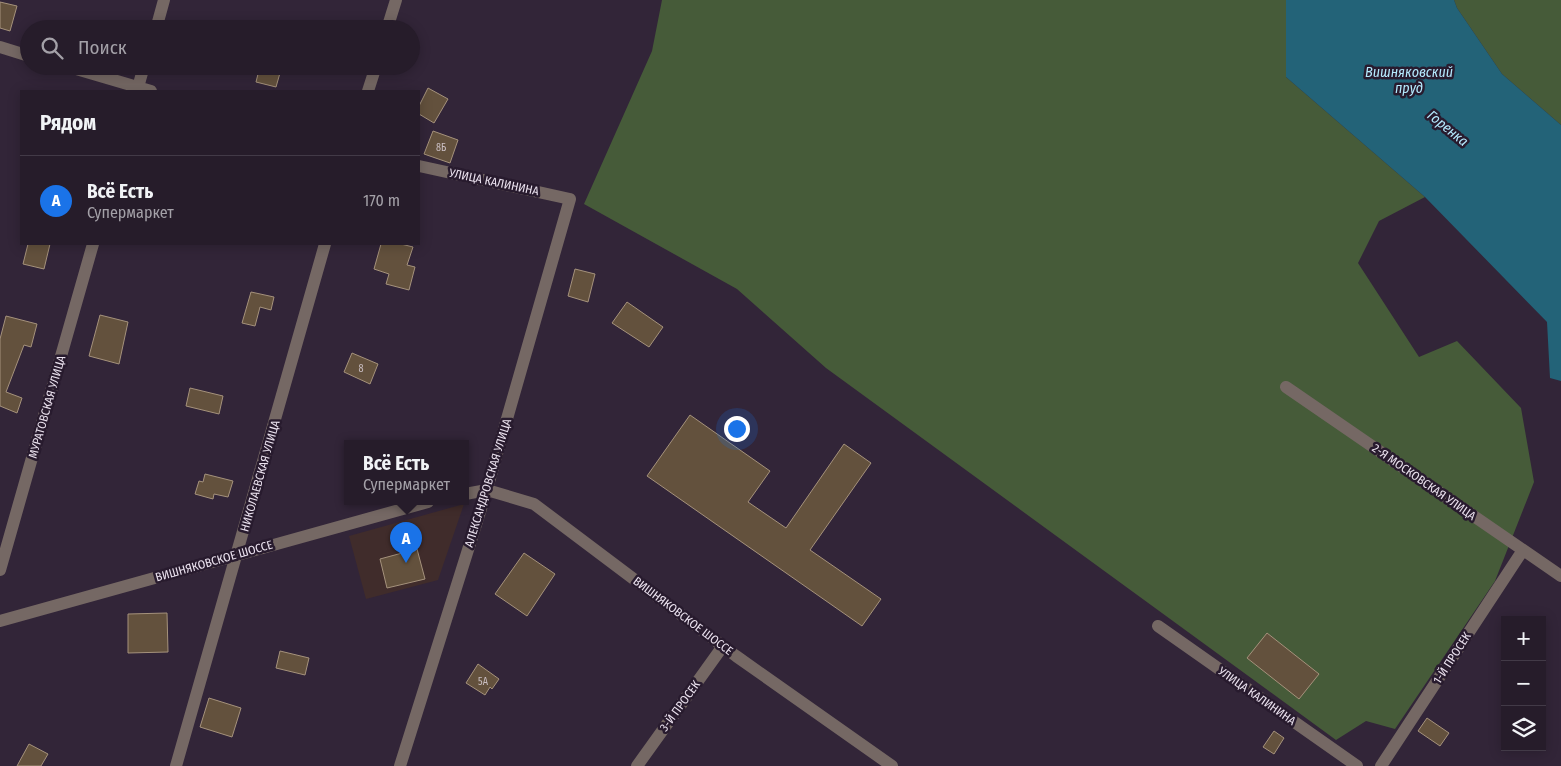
<!DOCTYPE html>
<html lang="ru">
<head>
<meta charset="utf-8">
<style>
  body { margin:0; font-family:"Fira Sans Condensed",sans-serif; background:#322936; color:#f1f3f6 }
  .controls { position:absolute; right:15px; bottom:15px; display:grid; overflow:hidden; border-radius:0px; box-shadow:0 2px 12px #0003 }
  .controls button { width:45px; height:45px; display:grid; place-items:center; padding:0; border:0; border-bottom:1px solid #423a47; background:#261c2a; color:#f1f3f6; font:25px sans-serif }
  .you { position:absolute; left:736px; top:428px; width:18px; height:18px; margin:-12px; border:4px solid #fff; border-radius:50%; background:#1a73e8; box-shadow:0 0 0 8px #1a73e833 }
  .badge { display:grid; place-items:center; width:32px; height:32px; border-radius:50%; background:#1a73e8; color:#fff; font-size:16px; font-weight:700 }
  .pin { position:absolute; translate:-50% -41px; filter:drop-shadow(0 1px 2px #0008) }
  .pin::after { content:''; position:absolute; top:26px; width:18px; height:15px; background:inherit; clip-path:polygon(0 0,100% 0,50% 100%) }
  .popup { position:absolute; left:344px; top:440px; width:125px; height:65px; box-sizing:border-box; display:grid; place-content:center; border-radius:0px; background:#261c2a; filter:drop-shadow(0 1px 4px #0005); font-size:16px; white-space:nowrap; color:#a4a1a8 }
  .popup b { font-size:19px; color:#f1f3f6 }
  .popup::after { content:''; position:absolute; left:50%; top:100%; margin-left:-10px; border:10px solid transparent; border-top-color:#261c2a }
  .list { margin:0; padding:0; list-style:none }
  h2 { display:flex; justify-content:space-between; align-items:center; height:65px; margin:0; padding:0 20px; font-size:21px }
  h2 small { font-size:16px; font-weight:400; color:#a4a1a8 }
  .list li { display:grid; grid-template-columns:32px 1fr auto; gap:15px; align-items:center; box-sizing:border-box; height:90px; padding:0 20px; border-top:1px solid #423a47 }
  .list b { display:block; font-size:19px; white-space:nowrap }
  .list p { margin:0; font-size:16px; white-space:nowrap; color:#a4a1a8 }
  .list em { font-size:16px; font-style:normal; color:#a4a1a8 }
  .icon { flex:none; width:28px; height:28px; fill:none; stroke:currentColor; stroke-width:2; stroke-linecap:round; stroke-linejoin:round }
  .map { position:relative; flex:none; width:1561px; height:766px; overflow:hidden }
  .search { position:absolute; background:#261c2a; box-shadow:0 2px 12px #0003; left:20px; top:20px; width:400px; height:55px; display:flex; align-items:center; gap:12px; box-sizing:border-box; padding:0 18px; border-radius:28px; color:#a4a1a8; font-size:19px }
  .panel { position:absolute; background:#261c2a; box-shadow:0 2px 12px #0003; left:20px; top:90px; width:400px; height:155px; border-radius:0px }
  .map>svg:first-child { display:block }
</style>
</head>
<body>
<div class="map">
<svg width="1561" height="766" viewBox="0 0 1561 766">
  <rect width="100%" height="100%" fill="#322538"/>
  <path fill="#402c2b" d="M464 504 438 580 366 599 349 536Z"/>
  <path fill="#465b39" d="M662 0H1286V77L1425 197 1379 221 1358 263 1419 357 1457 341 1521 408 1534 482 1495 581 1395 729 1366 721 1336 740 826 368 737 289 584 204 652 51Z
    M1454 0H1561V125L1502 74 1457 8Z"/>
  <path fill="#236378" d="M1286 0H1454L1457 8 1502 74 1561 125V381L1550 378 1547 322 1425 197 1286 77Z"/>
  <path fill="#63513d" stroke="#a5927c" d="M0 2 17 6 10 31 0 28Z
    M260 66H282L276 87 256 82Z
    M428 88 448 99 434 123 419 114V106Z
    M433 131 458 140 450 163 424 154Z
    M28 244H50L44 269 23 264Z
    M381 244H401L413 247 407 265 415 267 409 290 386 284 389 274 374 269Z
    M575 269 595 274 588 302 568 296Z
    M251 292 274 297 271 310 260 307 255 326 242 323Z
    M627 302 663 327 649 347 612 323Z
    M100 315 128 322 119 364 89 356Z
    M6 316 37 324 31 347 24 345 6 392 22 398 17 413 0 406V339Z
    M352 353 378 364 370 384 344 372Z
    M190 388 223 396 219 414 186 406Z
    M690 415 770 471 748 502 786 528 844 444 871 463 810 550 881 599 862 626 647 476Z
    M205 474 233 481 228 497 214 494 213 499 195 494 199 481 203 482Z
    M417 549 425 579 387 588 380 559Z
    M524 553 555 574 527 616 495 594Z
    M167 613 168 652 128 653V614Z
    M1267 633 1319 674 1299 699 1247 658Z
    M280 651 309 658 305 675 276 668Z
    M478 664 499 679 492 689 490 687 485 695 466 683Z
    M209 698 241 708 232 737 200 727Z
    M1427 718 1449 733 1440 746 1418 731Z
    M1274 731 1284 738 1274 754 1263 747Z
    M29 744 48 754 41 766H17Z"/>
  <g fill="none" stroke-linecap="round" stroke-linejoin="round">
    <path stroke="#756864" stroke-width="12" d="M156 29 164 0
      M387 29 396 0
      M0 47 29 56
      M66 66 151 91
      M137 91 144 66
      M368 91 376 66
      M1286 387 1561 576
      M465 494 487 490 534 504 736 656 892 766
      M0 570 93 244
      M0 621 428 502
      M1158 626 1357 766
      M176 766 325 244
      M400 766 484 499 570 199 419 166
      M637 766 723 646
      M1381 766 1523 550"/>
  </g>
  <g text-anchor="middle" stroke-width="5" stroke-linejoin="round" paint-order="stroke">
    <g font-size="10" fill="#c9bec2">
      <text x="441" y="151">8Б</text>
      <text x="361" y="372">8</text>
      <text x="483" y="685">5А</text>
    </g>
    <g font-size="12" fill="#ebe2ef" stroke="#281b2e">
      <text transform="translate(494 182) rotate(12)" y="4">УЛИЦА КАЛИНИНА</text>
      <text transform="translate(47 407) rotate(-74)" y="4">МУРАТОВСКАЯ УЛИЦА</text>
      <text transform="translate(260 476) rotate(-74)" y="4">НИКОЛАЕВСКАЯ УЛИЦА</text>
      <text transform="translate(1424 482) rotate(35)" y="4">2-Я МОСКОВСКАЯ УЛИЦА</text>
      <text transform="translate(488 483) rotate(-73)" y="4">АЛЕКСАНДРОВСКАЯ УЛИЦА</text>
      <text transform="translate(214 561) rotate(-16)" y="4">ВИШНЯКОВСКОЕ ШОССЕ</text>
      <text transform="translate(683 616) rotate(37)" y="4">ВИШНЯКОВСКОЕ ШОССЕ</text>
      <text transform="translate(1452 658) rotate(-57)" y="4">1-Й ПРОСЕК</text>
      <text transform="translate(1257 696) rotate(35)" y="4">УЛИЦА КАЛИНИНА</text>
      <text transform="translate(680 706) rotate(-54)" y="4">3-Й ПРОСЕК</text>
    </g>
    <g font-size="14" font-style="italic" fill="#b5ebff" stroke="#281b2e">
      <text x="1409" y="77">Вишняковский<tspan x="1409" dy="16">пруд</tspan></text>
      <text transform="translate(1448 128) rotate(39)" y="5">Горенка</text>
    </g>
  </g>
</svg>
<div class="controls">
<button>+</button>
<button>−</button>
<button><svg class="icon" aria-label="layers" viewBox="0 0 24 24"><path d="M12 4l9 5-9 5-9-5zM3 14l9 5 9-5"/></svg></button>
</div>
<div class="you"></div>
<div class="pin badge" style="left:406px;top:563px">A</div>
<div class="popup"><b>Всё Есть</b>Супермаркет</div>
<div class="search"><svg class="icon" aria-label="search" viewBox="0 0 24 24"><circle cx="10" cy="10" r="6"/><path d="M15 15l6 6"/></svg>Поиск</div>
<section class="panel">
<h2>Рядом<small></small></h2>
<ul class="list">
<li><span class="badge">A</span><div><b>Всё Есть</b><p>Супермаркет</p></div><em>170 m</em></li>
</ul>
</section>
</div>
</body>
</html>
